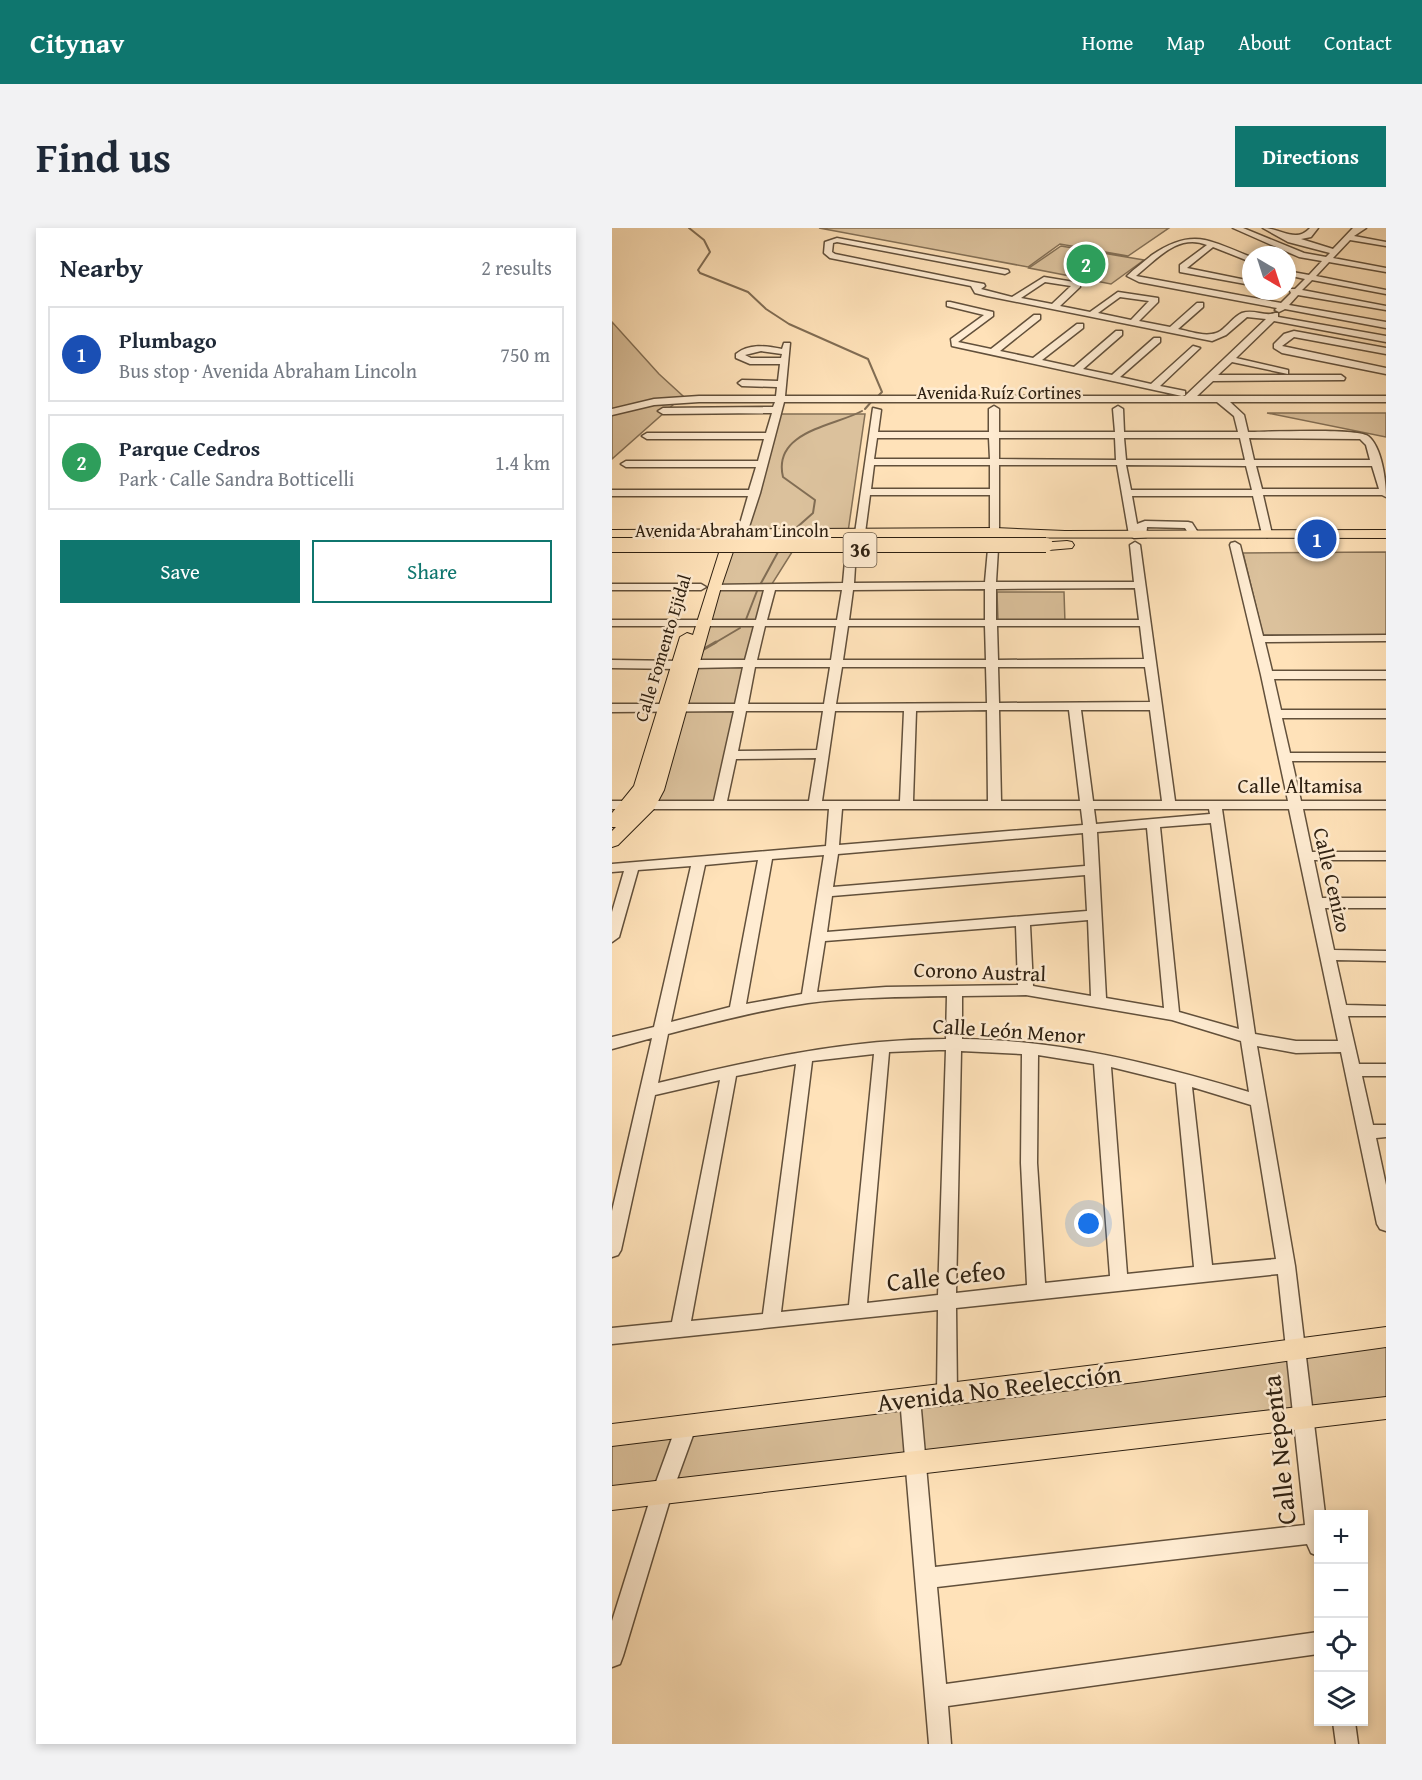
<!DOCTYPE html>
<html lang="en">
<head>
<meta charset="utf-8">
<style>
  body { margin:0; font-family:"Gentium Book Plus",serif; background:#f2f2f3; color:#1f2937 }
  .controls { position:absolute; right:18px; bottom:18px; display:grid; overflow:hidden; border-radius:0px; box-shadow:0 3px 9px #0003 }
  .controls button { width:54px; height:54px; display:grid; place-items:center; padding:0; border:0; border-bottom:2px solid #e0e1e3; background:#fff; color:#1f2937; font:30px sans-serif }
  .compass { position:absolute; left:630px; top:18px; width:54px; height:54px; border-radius:50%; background:#fff; box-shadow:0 3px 9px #0003; rotate:141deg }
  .you { position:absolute; left:477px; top:996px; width:21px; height:21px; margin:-15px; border:4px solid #fff; border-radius:50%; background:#1a73e8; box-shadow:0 0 0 9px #1a73e833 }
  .badge { display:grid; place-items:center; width:39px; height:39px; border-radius:50%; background:#0f766e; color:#fff; font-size:20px; font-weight:700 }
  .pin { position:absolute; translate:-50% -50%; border:3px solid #fff; box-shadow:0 2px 6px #0006 }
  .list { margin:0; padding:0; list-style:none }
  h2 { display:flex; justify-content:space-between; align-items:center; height:78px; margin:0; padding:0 24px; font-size:26px }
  h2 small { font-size:20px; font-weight:400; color:#747a83 }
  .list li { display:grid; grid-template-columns:39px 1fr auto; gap:18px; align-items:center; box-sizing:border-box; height:96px; margin:0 12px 12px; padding:0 12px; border:2px solid #e0e1e3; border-radius:0px }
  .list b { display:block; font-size:22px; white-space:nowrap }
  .list p { margin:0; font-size:20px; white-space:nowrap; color:#747a83 }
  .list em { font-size:20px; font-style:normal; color:#747a83 }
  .actions { display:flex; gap:12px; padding:18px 24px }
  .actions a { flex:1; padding:14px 0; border:2px solid #0f766e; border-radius:0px; text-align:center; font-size:21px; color:#0f766e }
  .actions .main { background:#0f766e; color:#fff }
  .icon { flex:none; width:33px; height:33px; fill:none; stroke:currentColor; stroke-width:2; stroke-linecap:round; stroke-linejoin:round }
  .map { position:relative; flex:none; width:774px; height:1516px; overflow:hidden; border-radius:0px }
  header { display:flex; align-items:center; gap:36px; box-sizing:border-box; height:84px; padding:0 30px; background:#0f766e; color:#fff }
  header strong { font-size:28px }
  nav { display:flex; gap:33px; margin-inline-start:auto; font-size:21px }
  .intro { display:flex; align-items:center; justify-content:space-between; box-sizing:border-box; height:144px; padding:0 36px }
  h1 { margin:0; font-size:42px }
  .button { padding:15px 27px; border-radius:0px; background:#0f766e; color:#fff; font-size:21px; font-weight:700 }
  main { display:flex; gap:36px; padding:0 36px }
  aside { flex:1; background:#fff; border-radius:0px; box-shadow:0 3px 9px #0003 }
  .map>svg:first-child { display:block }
</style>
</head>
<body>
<header>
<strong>Citynav</strong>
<nav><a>Home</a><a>Map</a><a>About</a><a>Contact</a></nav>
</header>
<div class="intro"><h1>Find us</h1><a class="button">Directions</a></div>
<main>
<aside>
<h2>Nearby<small>2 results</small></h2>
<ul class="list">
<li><span class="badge" style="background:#1a4fb4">1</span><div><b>Plumbago</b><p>Bus stop · Avenida Abraham Lincoln</p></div><em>750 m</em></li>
<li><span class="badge" style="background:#2e9e5b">2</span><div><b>Parque Cedros</b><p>Park · Calle Sandra Botticelli</p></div><em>1.4 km</em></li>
</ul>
<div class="actions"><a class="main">Save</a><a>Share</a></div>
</aside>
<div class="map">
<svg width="774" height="1516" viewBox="0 0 774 1516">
  <rect width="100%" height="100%" fill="#ffe2b9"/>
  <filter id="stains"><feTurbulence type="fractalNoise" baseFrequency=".00333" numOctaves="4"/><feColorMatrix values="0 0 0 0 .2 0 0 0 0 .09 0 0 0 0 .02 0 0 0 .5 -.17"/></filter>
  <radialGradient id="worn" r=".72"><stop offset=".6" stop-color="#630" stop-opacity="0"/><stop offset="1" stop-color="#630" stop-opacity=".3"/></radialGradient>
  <path fill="#dbc19c" stroke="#847056" stroke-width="1.5" d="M207 0H557L516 28 448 16 416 39Z
    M449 18 532 32 499 56 417 40Z
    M0 94 47 146 71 168 0 231Z
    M655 185H774V209Z
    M163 186H253L236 304 134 305Z
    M115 320 182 321 158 359 108 577H36Z
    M774 324V407H651L631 325Z
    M385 364H452L453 395 386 393Z
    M774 1109V1180L0 1270V1207Z"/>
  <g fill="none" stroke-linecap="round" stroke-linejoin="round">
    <path stroke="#816d54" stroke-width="2" d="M77 0 92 12 98 24 86 42 88 45 136 64 154 81 177 96 256 131 270 164 264 170
      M253 181 260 173
      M183 301 201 285 203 272 171 249C160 203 223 198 250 183
      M148 357 166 324
      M133 394 145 363
      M101 416 128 400"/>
    <path stroke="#816d54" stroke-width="3" d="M92 421 104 414"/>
    <defs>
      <path id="minor" d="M621 0H631L692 25 714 29 718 25 676 14 651 0C668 0 684 16 698 0H706L699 9 689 11 721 21 741 0H754L742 8 774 14V18L738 12 721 30 774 40V44L717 34 704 48 774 62V66L700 52 690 62 774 78V82L686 67 677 77 774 94V100L673 81 667 84 663 82 665 80 527 54 515 48C523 40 532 34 540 27 581 0 596 12 639 29V34L601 19 575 40 639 53V57L568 44V37L595 17C566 5 545 31 524 48L669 75 679 65 677 61H683L693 51 675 47V43L697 47 710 33 687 29Z
        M225 10 396 42 397 44 393 46 225 14 221 15 220 24 223 26 361 54 372 56 373 58 369 61 400 69 432 49 468 55V59L448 78 478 84 506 64 546 70V74L527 93 558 99 585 75H591V79L566 101C581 104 600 112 612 100 618 95 623 88 630 85 642 81 653 89 663 85H666V89L774 108V114L662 93 624 130 676 142V146L620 134 606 147H729L733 150 732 152 601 153 585 168H774V174H618L632 187 636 204C656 204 744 200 756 208 770 219 774 253 774 269L770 267H651L660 306 655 309 650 306 641 268H520L525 296 533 293 576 294 580 295 587 306 578 308 573 300 535 299 534 309 522 310 517 307 505 237H387V306L378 304V267H258L253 305 248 308 243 305 261 180 269 182 266 204H377V181L382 178 387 181V204H503L501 181 506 178 511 181 512 204H626L622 188 605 174H172L148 265 134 308 125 306 136 268H0V262H137L144 239H14L9 236 14 233H146L152 211H35L30 208 35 205H154L160 185 51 186 46 183 51 180 161 179 163 174H87L42 177 0 187V181L42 171 87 168H164L165 159 130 158 126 155 130 152 166 153 168 136H138L124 130V126C137 115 154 118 170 121L172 115H178L173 168H573L654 91 635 89 614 107 600 113 375 68 363 65 359 58 218 30 212 25 213 14ZM433 54 459 58 440 76 409 70ZM508 69 537 73 519 92 486 85ZM149 123 170 126 169 130H139L133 127ZM265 210H377L378 231H262ZM387 210H503L504 232 387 231ZM512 210H628L633 232H514ZM637 210 748 211 754 217 758 232H642ZM262 237H378V261H259ZM514 237 634 238 640 262H519ZM644 238H760L767 261H650Z
        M338 74 381 84V88L346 114 379 121 422 87H428V91L388 123 421 130 465 96H471V100L430 132 462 139 504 103H510V107L471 141 500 147 542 110H548V114L508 149 539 156 581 118 588 120 548 158 573 163V167L570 168 340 118 339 111 372 87 335 78V74Z
        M682 103 774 120V126L682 109 670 118 774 140V146L670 125 662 120V116L672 106Z
        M523 314 528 317 563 573H676L649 447 618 317 619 315 623 314 628 317 651 408 774 407V413L653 414 660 443H774V451H662L669 482H774V490H670L678 525H774V533H680L689 573H774V581H691L700 624H774V632H702L710 670H774V680H713L722 722 774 723V733L724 732 734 777 774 778V788H736L747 836H774V848H750L761 897H774V909L764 910 774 957V1003L768 1001 765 996 729 824 684 825 645 818 683 1038 713 1286H706V1328L699 1325 695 1316 325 1359 334 1456 706 1404V1426L336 1478 339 1516H317L288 1170 291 1164 298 1162 305 1164 308 1170 323 1339 693 1297 666 1046 344 1080 345 1166 342 1172 335 1174 328 1172 325 1166 326 1082 0 1116V1100L60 1094 108 852 43 867 9 1022 6 1027 0 1029V983L40 810 0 821V809L42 799 79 638 26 642 7 709 0 714V684L12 643 0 644V636L214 618 217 581H0V573H102L122 483 0 484V476H123L131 439 81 440 75 436 81 432H133L142 398H0V392H144L152 362H102L98 361V357L231 355 234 322 239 319 244 322 242 355 373 354 376 321 381 318 386 321 384 354H522L518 317ZM523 360 527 392H384V361ZM373 361V392H237L241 362ZM163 362H230L225 392H155ZM153 398H224L219 432H145ZM236 398H373L374 432H231ZM385 398H528L532 431 386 432ZM143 439H218L212 476H136ZM230 439H374L375 475 224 476ZM386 439H533L538 474 387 475ZM375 482 376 573H301L304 483ZM387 482H457L468 573H389ZM469 482H538L550 573H481ZM134 483H211L205 522 126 523ZM223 483H292L288 573H210ZM204 530 197 573H115L124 531ZM230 581H469L471 597 227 617ZM482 581H597L598 586 484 596ZM610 581H677L726 813H684L643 806ZM599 595 627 801 567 784 548 599ZM535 600 552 780 494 770 485 604ZM471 605 473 638 221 659 226 626ZM212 627 190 766 134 776 160 631ZM146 632 118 779 59 794 93 637ZM473 647 475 683 215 704 220 668ZM476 692 479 768 421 758 418 697ZM404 698 406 757 274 759 205 764 213 713ZM414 767 560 792 629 813 637 864C543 836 449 812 350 811V768ZM335 768 334 811C236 811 141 832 46 855L56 806C102 794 149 782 196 775 242 769 289 769 335 768ZM327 822H334L326 1067 255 1075 277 824ZM349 823 410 826 409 935 415 1057 344 1065ZM262 826 237 1077 169 1084 200 833ZM426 827 482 836 498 1048 433 1055 425 935ZM184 836 151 1086 79 1093 124 848ZM499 839 564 855 582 1039 515 1046ZM580 859 639 877 664 1031 600 1037Z
        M0 356H89L94 359 89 362H0Z
        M0 432 67 433 73 437 67 441 0 440Z
        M74 1190 81 1193 84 1199 60 1265 11 1428 8 1436 0 1439V1393L40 1265 64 1199 67 1193Z
        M721 1494H743L746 1516H724Z"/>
      <path id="major" d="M383 300 453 303 774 302V310L126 309 109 359 52 562 42 581 6 617 0 619V603L4 599H0V585L22 558 68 409 75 405 81 407 112 309 0 310V302Z
        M455 313 460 314 462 317 460 320 413 324 406 320 413 316Z
        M774 1099V1119L524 1154 0 1218V1196L524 1132Z
        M774 1169V1191L0 1282V1258Z"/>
    </defs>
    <use href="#minor" stroke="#62503b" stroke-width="3"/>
    <use href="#major" stroke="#2e2011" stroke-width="2"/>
    <use href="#minor" fill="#ffecd2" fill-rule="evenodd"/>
    <use href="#major" fill="#ffe2b9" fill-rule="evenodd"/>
    <defs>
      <path id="major-bridge" d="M0 317H434"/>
    </defs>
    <use href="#major-bridge" stroke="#2e2011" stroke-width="16" stroke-linecap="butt"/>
    <use href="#major-bridge" stroke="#ffe2b9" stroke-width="14"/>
  </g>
  <g text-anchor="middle" stroke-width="5" stroke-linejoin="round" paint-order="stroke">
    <g font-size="18" fill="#2e2011" stroke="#ffecd2">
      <text x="387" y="171">Avenida Ruíz Cortines</text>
      <text x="120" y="309">Avenida Abraham Lincoln</text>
      <text transform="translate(51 420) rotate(-73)" y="6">Calle Fomento Ejidal</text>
    </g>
    <rect fill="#ffecd2" stroke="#6d5d4b" stroke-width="1.5" x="231.5" y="305" width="33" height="34" rx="4.5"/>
    <g font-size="20" font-weight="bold" fill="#2e2011">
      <text x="248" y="329">36</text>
    </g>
    <g font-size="21" fill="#2e2011" stroke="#ffecd2">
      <text x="688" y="565">Calle Altamisa</text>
      <text transform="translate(720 652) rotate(77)" y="7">Calle Cenizo</text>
      <text transform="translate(368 744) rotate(2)" y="7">Corono Austral</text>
      <text transform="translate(397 803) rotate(4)" y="7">Calle León Menor</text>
    </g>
    <g font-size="26" fill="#2e2011" stroke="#ffecd2">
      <text transform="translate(334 1048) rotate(-6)" y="9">Calle Cefeo</text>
      <text transform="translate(387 1160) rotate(-7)" y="9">Avenida No Reelección</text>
      <text transform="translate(667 1222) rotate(-96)" y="9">Calle Nepenta</text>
    </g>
  </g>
  <rect width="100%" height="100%" filter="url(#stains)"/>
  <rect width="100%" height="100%" fill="url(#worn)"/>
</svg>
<div class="controls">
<button>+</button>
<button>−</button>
<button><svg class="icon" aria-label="locate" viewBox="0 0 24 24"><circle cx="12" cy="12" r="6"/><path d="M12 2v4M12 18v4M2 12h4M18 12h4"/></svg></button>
<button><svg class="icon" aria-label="layers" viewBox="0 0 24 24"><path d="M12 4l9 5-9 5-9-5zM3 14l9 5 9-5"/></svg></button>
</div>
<svg class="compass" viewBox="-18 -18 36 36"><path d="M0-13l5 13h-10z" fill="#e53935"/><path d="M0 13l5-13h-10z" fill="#747a83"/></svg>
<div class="you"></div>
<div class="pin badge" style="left:705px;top:311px;background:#1a4fb4">1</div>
<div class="pin badge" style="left:474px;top:36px;background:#2e9e5b">2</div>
</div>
</main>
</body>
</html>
